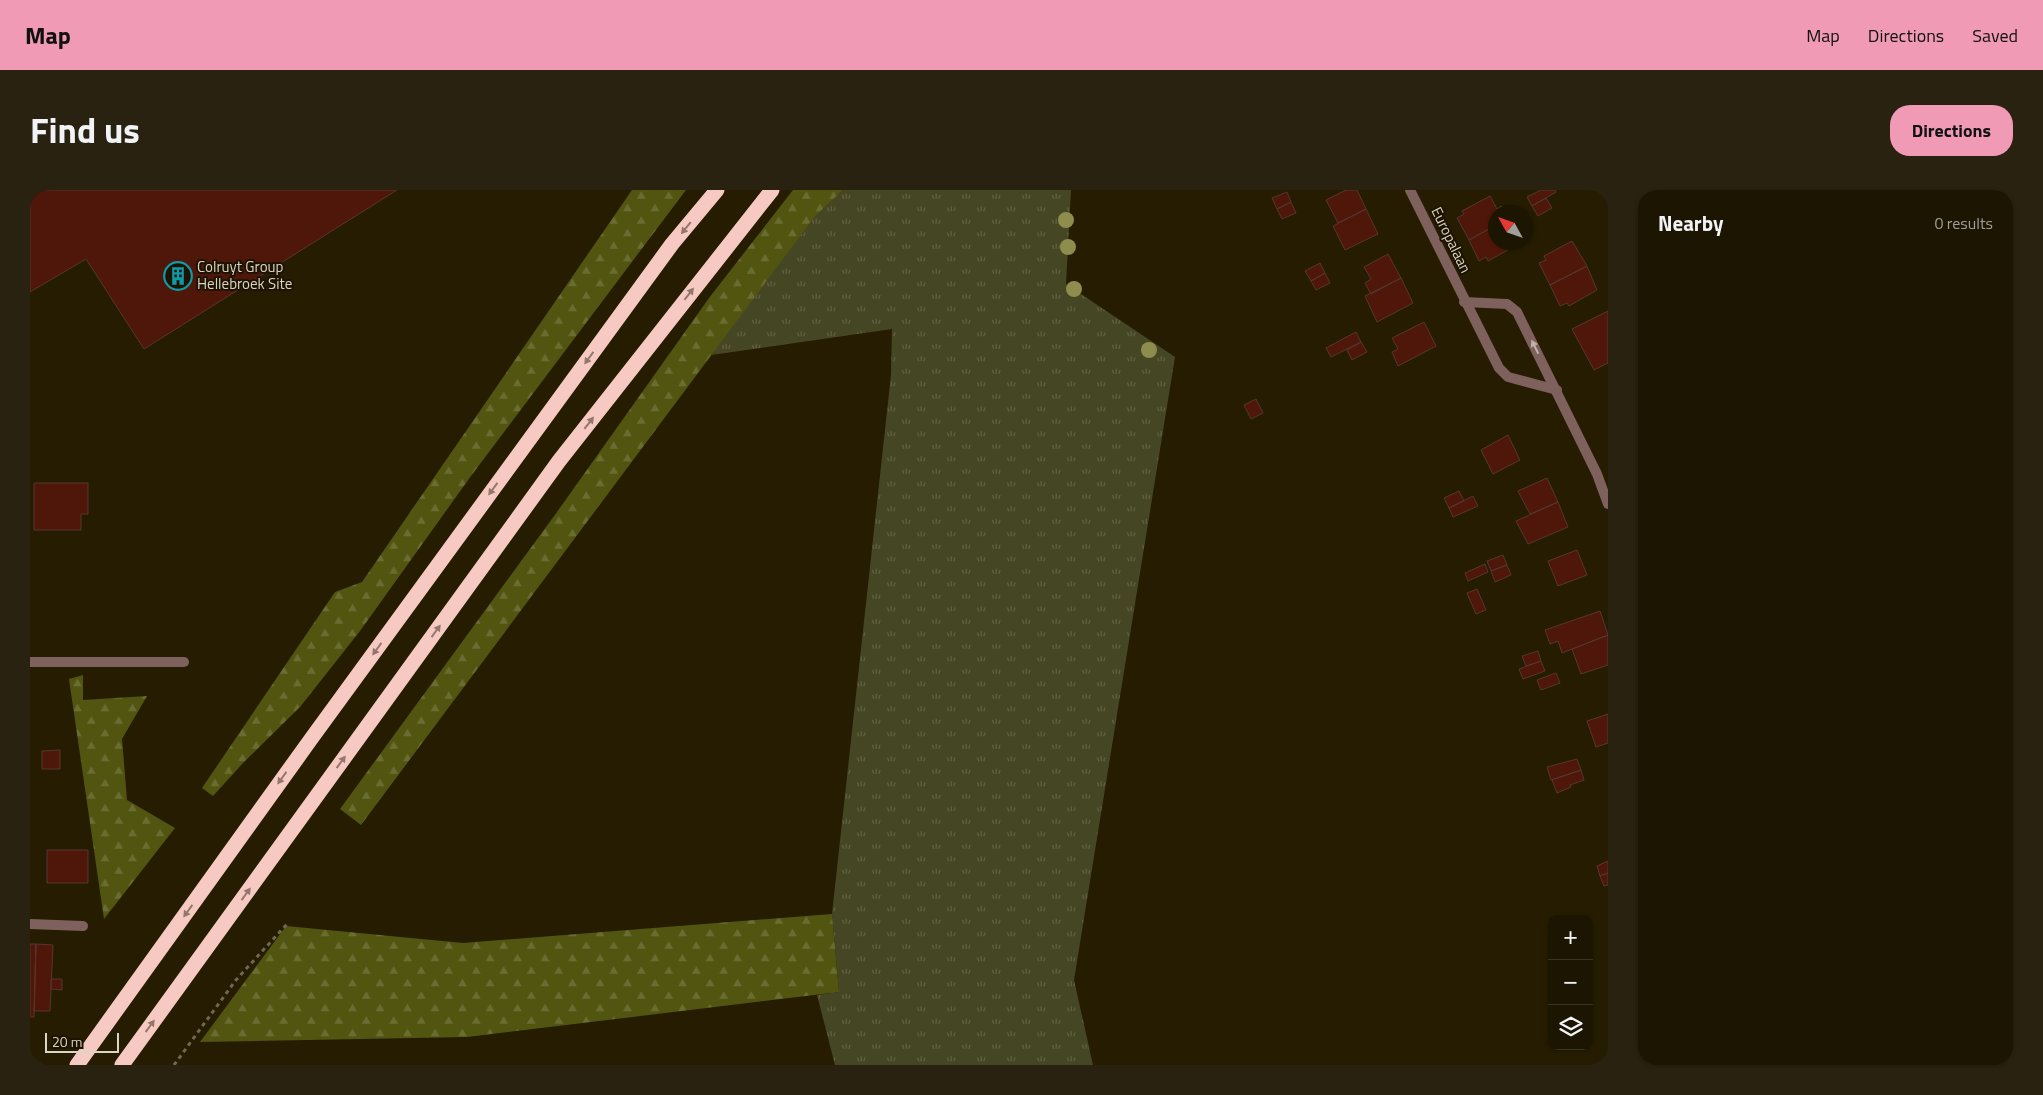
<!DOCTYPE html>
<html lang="en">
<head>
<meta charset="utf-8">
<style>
  body { margin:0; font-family:"Titillium Web",sans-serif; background:#292210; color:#f1f3f6 }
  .controls { position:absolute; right:15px; bottom:15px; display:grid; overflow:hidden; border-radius:10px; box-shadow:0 1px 4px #0004 }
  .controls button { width:45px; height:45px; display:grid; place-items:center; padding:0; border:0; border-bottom:1px solid #3a3423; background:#1c1501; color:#f1f3f6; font:25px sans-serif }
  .compass { position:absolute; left:1458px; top:15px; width:45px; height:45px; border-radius:50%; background:#1c1501; box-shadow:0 1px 4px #0004; rotate:310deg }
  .scale { position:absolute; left:15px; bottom:12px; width:74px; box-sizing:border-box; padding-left:5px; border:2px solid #dbd5c5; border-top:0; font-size:14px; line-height:18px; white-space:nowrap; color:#dbd5c5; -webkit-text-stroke:4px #1d1300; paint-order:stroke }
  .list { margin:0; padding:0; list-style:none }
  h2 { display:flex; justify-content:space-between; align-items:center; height:65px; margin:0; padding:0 20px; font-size:21px }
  h2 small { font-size:16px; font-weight:400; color:#a09f99 }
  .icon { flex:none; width:28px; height:28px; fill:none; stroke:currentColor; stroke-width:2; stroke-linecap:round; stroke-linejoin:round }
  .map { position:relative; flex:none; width:1578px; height:875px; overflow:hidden; border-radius:20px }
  header { display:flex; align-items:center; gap:30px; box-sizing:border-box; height:70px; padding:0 25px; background:#f09ab6; color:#111 }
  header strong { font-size:24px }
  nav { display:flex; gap:28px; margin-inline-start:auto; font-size:18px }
  .intro { display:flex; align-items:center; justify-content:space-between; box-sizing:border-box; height:120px; padding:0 30px }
  h1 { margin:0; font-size:35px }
  .button { padding:12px 22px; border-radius:20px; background:#f09ab6; color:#111; font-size:18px; font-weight:700 }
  main { display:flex; gap:30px; padding:0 30px }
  aside { flex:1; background:#1c1501; border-radius:20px; box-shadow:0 1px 4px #0004 }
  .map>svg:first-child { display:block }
</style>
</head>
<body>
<header>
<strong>Map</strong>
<nav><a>Map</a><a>Directions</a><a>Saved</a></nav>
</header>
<div class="intro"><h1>Find us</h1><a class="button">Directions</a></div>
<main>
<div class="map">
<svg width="1578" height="875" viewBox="0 0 1578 875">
  <defs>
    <pattern id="grass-tufts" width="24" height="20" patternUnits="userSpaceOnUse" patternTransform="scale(1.25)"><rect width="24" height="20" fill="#454724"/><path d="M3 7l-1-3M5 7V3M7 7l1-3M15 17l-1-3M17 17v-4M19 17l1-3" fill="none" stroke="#5f6142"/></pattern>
    <pattern id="forest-firs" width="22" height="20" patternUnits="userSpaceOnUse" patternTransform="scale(1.25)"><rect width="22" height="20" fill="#525510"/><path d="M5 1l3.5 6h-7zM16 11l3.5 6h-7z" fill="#6a6d31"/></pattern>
  </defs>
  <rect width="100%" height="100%" fill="#261c01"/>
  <path fill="url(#grass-tufts)" d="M813 0H1041L1036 94 1145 167 1044 790 1063 875H805L787 805 809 802 802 724 861 185 862 139 681 165 785 25Z"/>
  <path fill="url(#forest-firs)" d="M602 0H656L441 286 330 441 270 517 213 573 183 606 172 598 305 402 332 392Z
    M763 0H813L785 26 331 635 310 619 527 322 679 108Z
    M53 485V510L117 506 92 549 97 610 145 638 74 729 39 489Z
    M802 724 809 802 437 847 170 852 256 736 433 753Z"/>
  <path fill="#4f170a" stroke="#55372f" d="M0 0H367L114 159 56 69 0 102Z
    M1316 0H1327L1336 19 1308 33 1296 10Z
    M1511 0H1525L1526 2 1502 16 1497 7Z
    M1257 2 1261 12 1247 19 1242 8Z
    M1460 6 1467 19 1471 16 1474 22H1466V35L1439 50 1427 28 1434 24 1432 21Z
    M1516 8 1522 18 1508 26 1502 16Z
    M1261 12 1266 23 1252 29 1247 19Z
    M1336 19 1348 44 1315 60 1303 36Z
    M1466 35V52H1486L1487 55 1458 71 1456 67 1449 71 1439 50Z
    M1542 51 1557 76 1520 95 1509 73 1516 70 1514 66Z
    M1358 64 1371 88 1341 104 1335 93 1341 89 1334 77Z
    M1290 73 1295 83 1281 91 1275 81Z
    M1557 76 1567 100 1539 116 1537 113 1530 116 1520 95Z
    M1295 83 1300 93 1286 100 1281 91Z
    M1371 88 1383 113 1347 132 1335 106Z
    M1578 121V173L1564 180 1542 139Z
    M1394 132 1406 156 1368 176 1362 162 1368 159 1362 148Z
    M1326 142 1331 152 1301 167 1296 158Z
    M1331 152 1337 162 1322 170 1317 160Z
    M1226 209 1233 223 1221 229 1214 215Z
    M1478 245 1490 270 1463 284 1451 260Z
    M1517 288 1528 312 1500 324 1488 301Z
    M4 293H58V324H51V340H4Z
    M1429 301 1434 311 1419 318 1414 308Z
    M1443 306 1448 316 1423 327 1419 318Z
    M1528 312 1538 337 1498 354 1486 331Z
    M1547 360 1557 385 1528 396 1518 371Z
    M1473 365 1477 375 1461 381 1457 371Z
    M1455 374 1458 382 1438 391 1435 383Z
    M1477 375 1481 385 1465 392 1461 381Z
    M1447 399 1456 420 1446 424 1437 403Z
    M1570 421 1578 445 1532 463 1528 451 1520 454 1515 440Z
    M1578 445V475L1551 484 1542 459Z
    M1508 461 1511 471 1496 476 1492 466Z
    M1511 471 1515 481 1493 489 1489 479Z
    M1526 483 1530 493 1511 500 1507 490Z
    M1578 524V553L1566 557 1557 531Z
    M30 560V579H12V561Z
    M1547 569 1551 580 1521 590 1517 577Z
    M1551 580 1554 590 1540 595 1541 597 1527 603 1522 590Z
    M17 660H58V693H17Z
    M1578 671V683L1570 686 1567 676Z
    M1578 683V695L1574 696 1570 686Z
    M0 754H6L4 827H0Z
    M6 754 23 755 20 821H4Z
    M21 789H32V800L21 799Z"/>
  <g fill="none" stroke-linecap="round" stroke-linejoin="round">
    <path stroke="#716852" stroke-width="3" stroke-dasharray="4 4" stroke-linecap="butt" d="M144 875 206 790 257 734"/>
    <path stroke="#7e615c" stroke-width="10" d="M0 472H154"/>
    <path stroke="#7e615c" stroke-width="10" d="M1380 0 1469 178 1478 187 1527 200
      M1434 112 1477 114 1487 122 1567 284 1578 314
      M0 734 53 736"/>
    <path stroke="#f6c9c2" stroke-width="15" d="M47 875 281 549 642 54 687 0
      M92 875 529 271 742 0"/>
  </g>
  <g fill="#8e8d4d">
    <circle cx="1036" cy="30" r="8"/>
    <circle cx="1038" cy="57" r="8"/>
    <circle cx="1044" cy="99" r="8"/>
    <circle cx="1119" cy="160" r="8"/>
  </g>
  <defs><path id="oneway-solid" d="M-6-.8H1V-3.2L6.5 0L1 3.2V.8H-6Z" transform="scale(1.25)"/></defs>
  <g fill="#94776b">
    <use href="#oneway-solid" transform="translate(656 38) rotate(129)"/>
    <use href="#oneway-solid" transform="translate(659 104) rotate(-52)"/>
    <use href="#oneway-solid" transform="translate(559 168) rotate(126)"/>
    <use href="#oneway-solid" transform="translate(559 233) rotate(-52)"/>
    <use href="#oneway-solid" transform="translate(463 299) rotate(126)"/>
    <use href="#oneway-solid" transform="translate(406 441) rotate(-54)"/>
    <use href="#oneway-solid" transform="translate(347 459) rotate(126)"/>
    <use href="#oneway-solid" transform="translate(311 572) rotate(-54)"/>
    <use href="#oneway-solid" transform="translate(252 588) rotate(126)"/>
    <use href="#oneway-solid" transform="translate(216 704) rotate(-54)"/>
    <use href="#oneway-solid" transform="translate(158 721) rotate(126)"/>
    <use href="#oneway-solid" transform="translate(120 836) rotate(-54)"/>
  </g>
  <use fill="#bfb2a6" href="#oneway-solid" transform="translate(1505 157) rotate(-117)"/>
  <defs>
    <symbol id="building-ring" viewBox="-11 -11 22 22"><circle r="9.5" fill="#1d1300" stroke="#0f9aa8" stroke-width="1.5"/><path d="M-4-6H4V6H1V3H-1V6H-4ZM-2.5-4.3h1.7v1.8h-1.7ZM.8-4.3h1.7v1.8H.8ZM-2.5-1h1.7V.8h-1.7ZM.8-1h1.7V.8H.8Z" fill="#0f9aa8"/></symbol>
  </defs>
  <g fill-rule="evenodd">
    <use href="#building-ring" x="132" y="70" width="32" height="32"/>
  </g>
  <g text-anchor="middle" stroke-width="4" stroke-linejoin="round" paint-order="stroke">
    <g font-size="15" fill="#dbd5c5" stroke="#1d1300">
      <text transform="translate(1421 50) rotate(64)" y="5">Europalaan</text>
    </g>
    <g font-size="15" fill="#dbd5c5" stroke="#1d1300" text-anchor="start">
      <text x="167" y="82">Colruyt Group<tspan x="167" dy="17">Hellebroek Site</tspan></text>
    </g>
  </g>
</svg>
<div class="controls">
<button>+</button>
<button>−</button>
<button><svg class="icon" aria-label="layers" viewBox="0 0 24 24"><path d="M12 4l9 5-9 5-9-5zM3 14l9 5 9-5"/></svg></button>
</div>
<svg class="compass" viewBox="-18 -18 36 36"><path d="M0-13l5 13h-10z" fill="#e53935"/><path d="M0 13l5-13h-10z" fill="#a09f99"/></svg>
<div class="scale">20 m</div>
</div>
<aside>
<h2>Nearby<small>0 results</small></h2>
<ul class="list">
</ul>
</aside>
</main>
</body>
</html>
